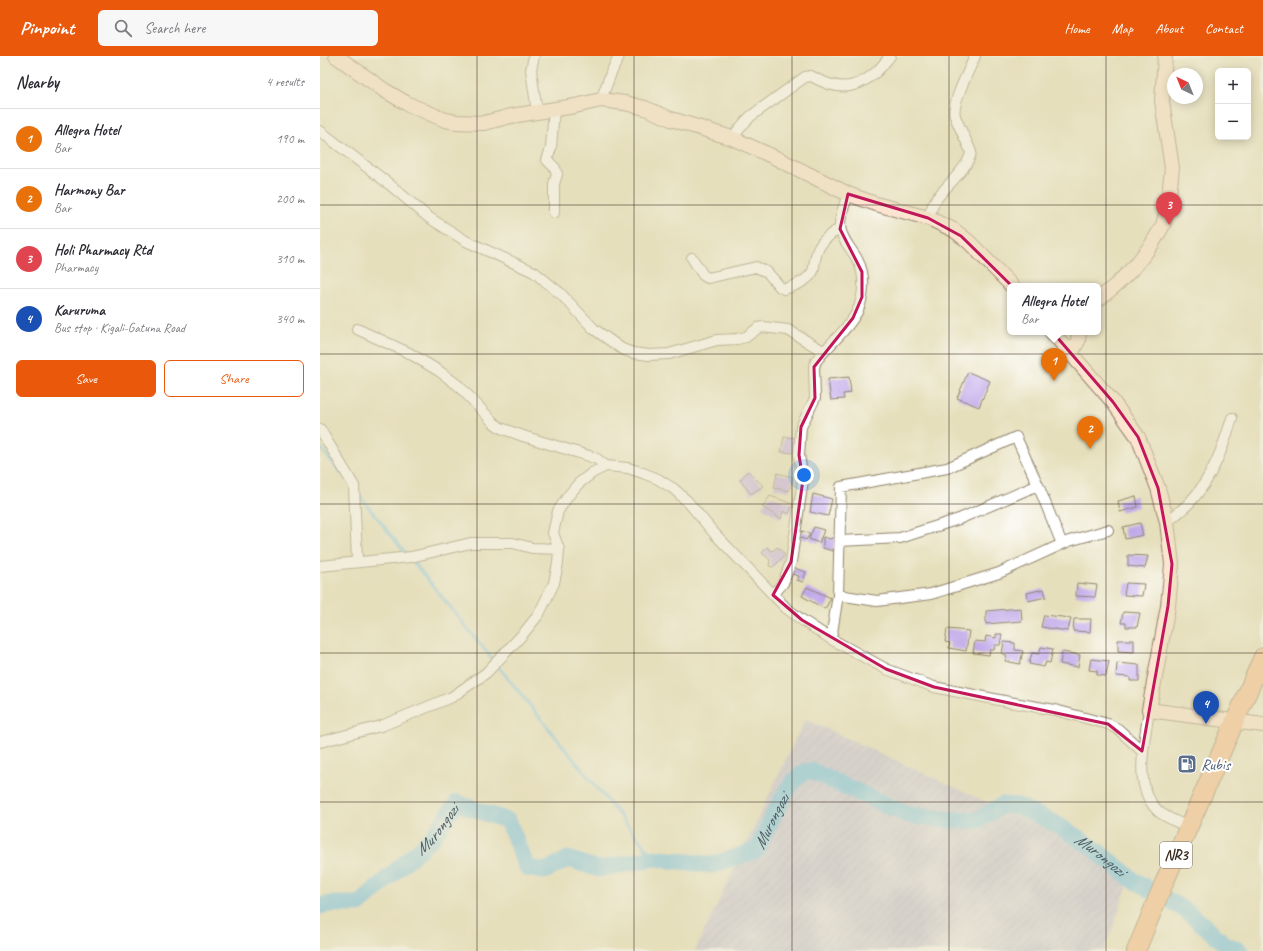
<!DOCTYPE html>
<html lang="en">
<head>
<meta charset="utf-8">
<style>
  body { margin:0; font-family:Caveat,sans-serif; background:#f7f7f7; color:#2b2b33 }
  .controls { position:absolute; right:12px; top:12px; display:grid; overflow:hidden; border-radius:6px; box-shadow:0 2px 10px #0003 }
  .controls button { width:36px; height:36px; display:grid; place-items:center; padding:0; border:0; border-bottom:1px solid #e1e1e2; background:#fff; color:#2b2b33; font:20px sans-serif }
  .compass { position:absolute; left:847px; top:12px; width:36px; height:36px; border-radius:50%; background:#fff; box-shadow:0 2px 10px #0003; rotate:317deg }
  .you { position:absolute; left:484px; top:419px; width:14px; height:14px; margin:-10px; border:3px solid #fff; border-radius:50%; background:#1a73e8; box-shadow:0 0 0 6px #1a73e833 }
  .badge { display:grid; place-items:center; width:26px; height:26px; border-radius:50%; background:#ea580c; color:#fff; font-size:13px; font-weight:700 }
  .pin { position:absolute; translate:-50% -33px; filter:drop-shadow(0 1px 2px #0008) }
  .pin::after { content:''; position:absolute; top:21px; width:14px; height:12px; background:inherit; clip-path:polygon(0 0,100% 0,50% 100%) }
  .popup { position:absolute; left:687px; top:227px; width:94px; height:52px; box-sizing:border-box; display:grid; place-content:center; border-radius:6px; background:#fff; filter:drop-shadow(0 1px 3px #0005); font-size:13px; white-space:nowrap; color:#7c7c81 }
  .popup b { font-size:15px; color:#2b2b33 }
  .popup::after { content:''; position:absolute; left:50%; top:100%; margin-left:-8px; border:8px solid transparent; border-top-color:#fff }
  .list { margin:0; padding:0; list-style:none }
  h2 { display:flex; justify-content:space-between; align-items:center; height:52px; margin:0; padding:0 16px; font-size:17px }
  h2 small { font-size:13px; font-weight:400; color:#7c7c81 }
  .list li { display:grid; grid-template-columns:26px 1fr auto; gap:12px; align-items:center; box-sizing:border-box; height:60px; padding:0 16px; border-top:1px solid #e1e1e2 }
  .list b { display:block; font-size:15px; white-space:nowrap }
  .list p { margin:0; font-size:13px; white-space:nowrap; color:#7c7c81 }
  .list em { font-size:13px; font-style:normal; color:#7c7c81 }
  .actions { display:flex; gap:8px; padding:12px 16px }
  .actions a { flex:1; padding:9px 0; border:1px solid #ea580c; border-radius:6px; text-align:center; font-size:14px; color:#ea580c }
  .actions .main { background:#ea580c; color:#fff }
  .icon { flex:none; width:22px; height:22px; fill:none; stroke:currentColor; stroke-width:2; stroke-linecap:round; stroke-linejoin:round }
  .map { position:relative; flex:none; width:943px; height:895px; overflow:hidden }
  header { display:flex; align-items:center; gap:24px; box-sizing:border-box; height:56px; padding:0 20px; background:#ea580c; color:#fff }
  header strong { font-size:19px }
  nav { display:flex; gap:22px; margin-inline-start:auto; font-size:14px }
  .search { width:280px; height:36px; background:#f7f7f7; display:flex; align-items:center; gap:10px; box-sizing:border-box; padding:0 14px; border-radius:6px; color:#7c7c81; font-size:15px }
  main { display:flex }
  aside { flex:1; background:#fff }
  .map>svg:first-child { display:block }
</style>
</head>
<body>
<header>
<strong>Pinpoint</strong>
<div class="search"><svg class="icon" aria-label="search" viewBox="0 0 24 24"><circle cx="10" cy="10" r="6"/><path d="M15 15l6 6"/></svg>Search here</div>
<nav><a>Home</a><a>Map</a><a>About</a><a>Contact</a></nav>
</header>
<main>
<aside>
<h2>Nearby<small>4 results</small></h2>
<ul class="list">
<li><span class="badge" style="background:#e8710a">1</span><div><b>Allegra Hotel</b><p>Bar</p></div><em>190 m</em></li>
<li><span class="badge" style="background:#e8710a">2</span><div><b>Harmony Bar</b><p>Bar</p></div><em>200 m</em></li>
<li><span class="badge" style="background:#e0444e">3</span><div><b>Holi Pharmacy Rtd</b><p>Pharmacy</p></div><em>310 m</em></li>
<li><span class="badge" style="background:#1a4fb4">4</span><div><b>Karuruma</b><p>Bus stop · Kigali-Gatuna Road</p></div><em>340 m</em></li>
</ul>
<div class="actions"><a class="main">Save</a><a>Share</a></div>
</aside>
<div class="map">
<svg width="943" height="895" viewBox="0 0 943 895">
  <defs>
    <pattern id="industrial-furrows" width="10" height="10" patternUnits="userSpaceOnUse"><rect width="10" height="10" fill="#c3c1db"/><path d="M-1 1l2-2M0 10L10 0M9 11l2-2" fill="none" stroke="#a8a6bc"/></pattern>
  </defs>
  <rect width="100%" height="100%" fill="#fff"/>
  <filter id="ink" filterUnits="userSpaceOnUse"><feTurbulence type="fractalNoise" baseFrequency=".025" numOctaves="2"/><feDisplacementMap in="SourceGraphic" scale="8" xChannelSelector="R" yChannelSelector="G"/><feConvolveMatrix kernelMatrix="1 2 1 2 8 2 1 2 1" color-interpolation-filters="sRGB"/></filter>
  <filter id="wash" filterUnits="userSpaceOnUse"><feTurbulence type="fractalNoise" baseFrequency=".012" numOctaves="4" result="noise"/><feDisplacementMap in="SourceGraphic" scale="16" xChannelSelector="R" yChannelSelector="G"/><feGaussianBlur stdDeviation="0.9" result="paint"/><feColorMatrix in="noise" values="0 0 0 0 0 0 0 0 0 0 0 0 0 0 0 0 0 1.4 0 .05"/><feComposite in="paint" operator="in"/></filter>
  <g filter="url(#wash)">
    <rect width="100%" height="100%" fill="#e6dfbb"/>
    <path fill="url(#industrial-furrows)" d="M485 663 814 813 784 895H375Z"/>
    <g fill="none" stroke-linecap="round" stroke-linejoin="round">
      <path stroke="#6ec0e9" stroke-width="3" d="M0 391 22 418
        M38 438 87 499
        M91 503 334 802"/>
      <path stroke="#6ec0e9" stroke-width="17" id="s1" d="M0 850 10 848H39L111 783 137 747 188 765 207 812 225 815 248 803 279 813 334 802 392 809 437 794C445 777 468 724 483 717 485 716 489 715 492 715L587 759 631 764H658L682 749 698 750 736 768 772 791 812 823 868 856 905 888 920 895"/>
    </g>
    <g id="blocks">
      <path fill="#c1a9e9" d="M648 316 670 325 659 351 637 342Z
        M529 321 531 337 523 338 524 343 511 344 508 323Z
        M464 381 477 382 476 397 461 396Z
        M428 415 443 430 431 438 420 424Z
        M457 417 473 421 469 435 454 432Z
        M493 438 512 443 508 460 490 456Z
        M450 440 473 448 469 458 463 455 461 463 442 451Z
        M816 440 818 451 800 456 798 445Z
        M820 467 823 479 805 483 803 471Z
        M494 471 504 474 499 487 489 483Z
        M482 475 490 478 486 484 479 481Z
        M514 480 515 484 513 495 503 492V481L511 483Z
        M447 491 452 495 458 491 465 499 453 511 449 510 450 504 442 497Z
        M808 499 828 500 825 512 808 510Z
        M474 512 486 516 483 526 477 524 479 520 472 518Z
        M757 527 777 529 775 541 756 540Z
        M806 527 824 528 822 540 804 539Z
        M487 531 511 542 505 553 482 540Z
        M724 533 726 541 708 545 707 537Z
        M701 552 702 565 666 568V555Z
        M803 556 820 557 817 571H806V567H801Z
        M724 559 751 562 748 575 721 571Z
        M754 563H771L770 576 753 575Z
        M627 573 649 575 646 595 629 592 630 587 625 586Z
        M676 578H682L680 589H675L674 594H670L669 599 653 597 655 585 665 586 666 580 676 582Z
        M798 584H814V596L798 595Z
        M684 586 695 587V594L703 595 700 608 685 605 687 599 682 598Z
        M721 591 733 593 730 607 726 606 724 611 709 608 712 597 719 598Z
        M742 596 760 599 758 611 740 608Z
        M771 603 789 605 786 620 777 619V615L769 614Z
        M797 607 819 609V625H810V621L796 620Z"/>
    </g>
  </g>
  <g filter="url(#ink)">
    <use href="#blocks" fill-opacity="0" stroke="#90846c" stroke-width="1"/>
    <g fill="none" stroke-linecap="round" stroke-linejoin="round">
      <defs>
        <path id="street" d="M214 0 211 14 217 56
          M281 44 291 17 299 0
          M0 75 69 128 108 161 146 185 214 216 241 238 274 273 302 293 313 297 329 299 349 298 397 284 417 283 426 281 438 272 443 271 468 274 503 295
          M412 82 425 66 431 60 485 21 491 20C514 33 533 36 555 17 561 12 565 6 570 0
          M234 157V128L237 118 235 112 227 104 231 92 234 53
          M608 162C611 156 612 150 615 145 624 131 649 112 651 96 651 94 637 67 635 60 631 47 650 13 655 0
          M372 202 383 219 388 222 436 211 447 216 460 231 464 233C475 230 488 225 493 215 495 210 494 205 496 200 498 188 509 178 520 173
          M37 273 89 297 119 315 139 330 174 367 181 372 203 380 269 400 277 403 286 410
          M0 373 34 430 37 505
          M847 466C855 459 864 453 871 445 892 422 903 392 912 362
          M520 485 580 482 639 463 718 429
          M0 510 91 501 151 487H193L212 492 239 493
          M453 539 463 527 471 506 483 424 479 399 481 371 495 342 494 311 496 305C509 288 527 275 537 256 544 241 546 220 538 205 533 194 521 184 520 170 519 160 525 148 528 138
          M518 539 557 545 611 538 679 517 749 485 788 474
          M511 583 518 539 521 431 627 412 696 381 718 429 742 488
          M829 654C825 685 812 730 838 755 846 762 858 766 868 771
          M0 686 61 670 132 641 166 617 203 578 219 558 234 527 238 507 239 493 233 477 238 455 248 440 258 428 272 417 286 410 308 412 323 417 338 423 354 433 368 446 394 477 466 552 482 564 511 583 566 613 614 631 689 646 735 654 788 668 798 673 822 695"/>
        <path id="secondary" d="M16 0 64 34 88 48 125 64 137 66 164 67 191 60 255 50 281 44 305 47 325 52 351 63 412 82 456 102 528 138 556 148 608 162 634 174 649 186 692 230
          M778 244 797 228 816 209 832 188 843 169 848 150 852 112 842 45 845 0
          M732 276 793 346 818 381 838 432 847 466 852 508 848 550 829 654 943 669
          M751 297 758 285 759 276"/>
        <path id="highway" d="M816 895 844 827 943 601"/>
      </defs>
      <use href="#street" stroke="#90846c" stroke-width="12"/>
      <use href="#secondary" stroke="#90846c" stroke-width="16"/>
      <use href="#highway" stroke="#90846c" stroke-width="20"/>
      <use href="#street" stroke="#fff" stroke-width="10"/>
      <use href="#secondary" stroke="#fde4d1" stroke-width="14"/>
      <use href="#highway" stroke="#fabc8b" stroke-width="18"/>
    </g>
  </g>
  <path d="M0 0H943V895H0ZM528 138 608 162 641 180 698 236 793 346 818 381 838 432 852 508 848 550 822 695 788 668 614 631 566 613 482 564 453 539 471 506 483 424 479 399 481 371 495 342 494 311 533 262 542 241V216L520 173Z" fill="#e6dfbb" fill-opacity=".55" fill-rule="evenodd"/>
  <path fill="none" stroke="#c2185b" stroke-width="3" stroke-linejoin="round" d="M528 138 608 162 641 180 698 236 793 346 818 381 838 432 852 508 848 550 822 695 788 668 614 631 566 613 482 564 453 539 471 506 483 424 479 399 481 371 495 342 494 311 533 262 542 241V216L520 173Z"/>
  <path fill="none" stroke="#3b2a1e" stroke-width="1" stroke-opacity="0.55" d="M157 0V895M314 0V895M472 0V895M629 0V895M786 0V895M0 149H943M0 298H943M0 448H943M0 597H943M0 746H943"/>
  <defs>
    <symbol id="fuel-square" viewBox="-11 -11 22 22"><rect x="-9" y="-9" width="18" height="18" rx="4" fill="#5c6f8a" stroke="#fff"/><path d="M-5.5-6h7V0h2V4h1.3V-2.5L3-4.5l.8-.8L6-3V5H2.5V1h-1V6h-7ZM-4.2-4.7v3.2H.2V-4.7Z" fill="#fff"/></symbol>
  </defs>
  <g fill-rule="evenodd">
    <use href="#fuel-square" x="856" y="697" width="22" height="22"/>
  </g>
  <g text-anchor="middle" stroke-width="4" stroke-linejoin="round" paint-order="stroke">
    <rect fill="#fff" stroke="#766a62" stroke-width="1" x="840" y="786" width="32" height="26" rx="3"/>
    <g font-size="15" font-weight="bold" fill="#3b2a1e">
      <text x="856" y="804">NR3</text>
    </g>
    <g font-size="16" fill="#4e5e75" stroke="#fff" text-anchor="start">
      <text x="881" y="714">Rubis</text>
    </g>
    <g font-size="17" font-style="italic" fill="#4d5e65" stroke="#fff">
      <text dy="6" stroke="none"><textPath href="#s1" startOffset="556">Murongozi</textPath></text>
      <text dy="6" stroke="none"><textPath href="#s1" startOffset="147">Murongozi</textPath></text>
      <text dy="6" stroke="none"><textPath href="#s1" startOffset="940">Murongozi</textPath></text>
    </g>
  </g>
</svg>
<div class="controls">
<button>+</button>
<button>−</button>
</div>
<svg class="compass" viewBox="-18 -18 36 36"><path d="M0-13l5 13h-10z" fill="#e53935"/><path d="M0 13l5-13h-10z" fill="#7c7c81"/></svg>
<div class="you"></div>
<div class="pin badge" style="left:734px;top:325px;background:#e8710a">1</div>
<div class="popup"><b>Allegra Hotel</b>Bar</div>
<div class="pin badge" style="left:770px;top:393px;background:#e8710a">2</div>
<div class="pin badge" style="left:849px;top:169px;background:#e0444e">3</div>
<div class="pin badge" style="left:886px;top:668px;background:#1a4fb4">4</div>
</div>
</main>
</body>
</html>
